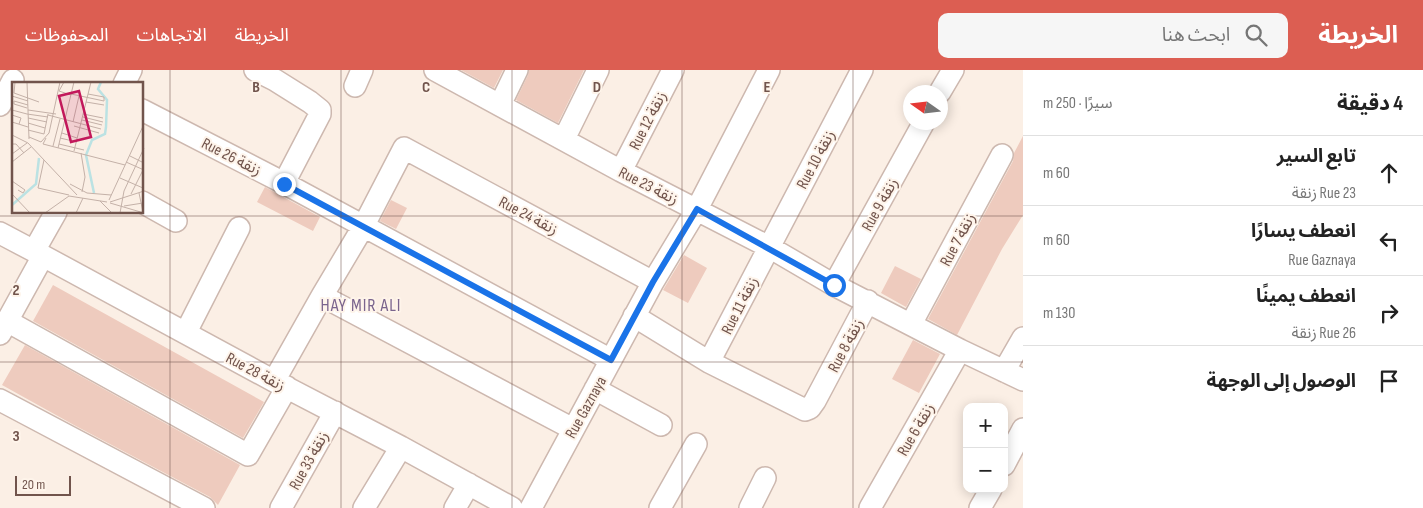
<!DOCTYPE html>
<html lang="ar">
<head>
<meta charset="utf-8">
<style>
  body { margin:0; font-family:"Sofia Sans Condensed","Noto Sans Arabic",sans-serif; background:#f6f6f6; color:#222; direction:rtl }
  .controls { position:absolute; right:15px; bottom:15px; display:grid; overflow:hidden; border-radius:10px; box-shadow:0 2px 12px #0003 }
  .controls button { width:45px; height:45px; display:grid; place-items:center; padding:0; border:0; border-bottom:1px solid #e0e0e0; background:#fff; color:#222; font:25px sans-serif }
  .compass { position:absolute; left:903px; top:15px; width:45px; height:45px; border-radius:50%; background:#fff; box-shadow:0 2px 12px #0003; rotate:284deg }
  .scale { position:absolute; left:15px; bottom:12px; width:56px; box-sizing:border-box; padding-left:5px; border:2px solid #71544c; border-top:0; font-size:14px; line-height:18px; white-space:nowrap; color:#71544c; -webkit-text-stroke:4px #fef4ea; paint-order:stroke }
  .stop { position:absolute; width:15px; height:15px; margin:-11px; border:4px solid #1a73e8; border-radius:50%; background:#fff }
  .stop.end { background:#1a73e8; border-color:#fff; box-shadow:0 1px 5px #0008 }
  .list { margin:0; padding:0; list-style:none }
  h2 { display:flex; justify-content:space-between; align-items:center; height:65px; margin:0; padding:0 20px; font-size:21px }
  h2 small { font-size:16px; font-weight:400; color:#767676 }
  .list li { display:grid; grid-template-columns:32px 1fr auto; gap:15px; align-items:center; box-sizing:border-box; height:70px; padding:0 20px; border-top:1px solid #e0e0e0 }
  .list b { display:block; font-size:19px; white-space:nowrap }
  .list p { margin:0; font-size:16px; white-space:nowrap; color:#767676 }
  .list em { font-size:16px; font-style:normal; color:#767676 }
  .icon { flex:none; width:28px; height:28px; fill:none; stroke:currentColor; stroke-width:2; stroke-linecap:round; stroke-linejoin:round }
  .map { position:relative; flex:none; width:1023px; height:438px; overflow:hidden; direction:ltr }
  header { display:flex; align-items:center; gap:30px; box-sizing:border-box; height:70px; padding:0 25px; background:#dc5e52; color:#fff }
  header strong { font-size:24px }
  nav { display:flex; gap:28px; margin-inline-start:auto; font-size:18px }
  .search { width:350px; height:45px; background:#f6f6f6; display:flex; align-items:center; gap:12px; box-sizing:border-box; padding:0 18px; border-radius:10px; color:#767676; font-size:19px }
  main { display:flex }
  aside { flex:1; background:#fff }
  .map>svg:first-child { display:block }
</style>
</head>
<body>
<header>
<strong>الخريطة</strong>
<div class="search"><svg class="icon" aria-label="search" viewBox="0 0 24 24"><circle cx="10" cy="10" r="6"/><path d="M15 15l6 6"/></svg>ابحث هنا</div>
<nav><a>الخريطة</a><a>الاتجاهات</a><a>المحفوظات</a></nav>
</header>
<main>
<aside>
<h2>4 دقيقة<small>سيرًا · 250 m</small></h2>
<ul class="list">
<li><svg class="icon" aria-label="ahead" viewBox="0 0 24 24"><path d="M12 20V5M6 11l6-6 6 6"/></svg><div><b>تابع السير</b><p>Rue 23 زنقة</p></div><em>60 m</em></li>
<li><svg class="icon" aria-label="left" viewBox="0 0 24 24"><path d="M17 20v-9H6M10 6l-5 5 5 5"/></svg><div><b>انعطف يسارًا</b><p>Rue Gaznaya</p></div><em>60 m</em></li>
<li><svg class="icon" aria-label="right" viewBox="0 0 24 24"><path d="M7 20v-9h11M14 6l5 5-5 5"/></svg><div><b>انعطف يمينًا</b><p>Rue 26 زنقة</p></div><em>130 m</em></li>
<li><svg class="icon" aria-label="arrive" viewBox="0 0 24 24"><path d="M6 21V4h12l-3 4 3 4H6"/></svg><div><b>الوصول إلى الوجهة</b></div></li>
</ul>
</aside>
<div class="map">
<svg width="1023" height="438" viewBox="0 0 1023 438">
  <rect width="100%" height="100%" fill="#fbefe5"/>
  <path fill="#eecbbe" d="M461 0H503L494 18Z
    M529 0H584L558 53 516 30 528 5Z
    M1023 66V145L1002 179 957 265 928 249 1013 91 1014 83Z
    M265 117 320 147 313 161 257 132Z
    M391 130 407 138 396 159 380 151Z
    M684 185 707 198 688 233 663 220Z
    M895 196 921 209 906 237 881 223Z
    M53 215 264 332 243 368 33 251Z
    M913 270 940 284 919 323 892 309Z
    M25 275 240 395 218 435 210 427 74 355 2 315Z"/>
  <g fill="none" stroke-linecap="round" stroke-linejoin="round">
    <defs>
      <path id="street" d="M255 0 275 10 310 32 320 40V44L284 113
        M435 0 621 101 769 177 834 215 960 280 1023 310
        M124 14 131 0
        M355 16 362 0
        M940 22 953 0
        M0 35 13 10
        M500 35 517 0
        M142 40 284 113 611 290
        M564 69 598 0
        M621 101 673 0
        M142 132 176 151
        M0 163 34 181 274 311 401 377 512 438
        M34 181 56 142
        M834 215 924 52
        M322 226 573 359
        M634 246 709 292 805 340 810 338 815 331 868 231
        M7 251 248 385 287 317
        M911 254 1002 85
        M186 262 239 158
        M0 264 43 186
        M709 292 862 0
        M1004 301 1023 268
        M274 311 322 226 363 157 404 78 653 212
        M595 319 661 355
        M0 330 204 438
        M1004 395 1023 359
        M281 438 335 342
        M364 438 401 377
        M455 438 469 414
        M531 438 653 212 697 139 769 0
        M660 438 696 374
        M750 438 765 408
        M870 438 960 280
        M980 438 991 419"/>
    </defs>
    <use href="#street" stroke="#cdb8af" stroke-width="24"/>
    <use href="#street" stroke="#fff" stroke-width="21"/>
  </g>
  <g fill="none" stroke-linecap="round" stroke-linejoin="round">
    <path stroke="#1a73e8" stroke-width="6" d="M284 114 611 290 653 212 697 139 834 215"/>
  </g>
  <path fill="none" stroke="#71544c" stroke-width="1" stroke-opacity="0.55" d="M170 0V438M341 0V438M512 0V438M682 0V438M853 0V438M0 146H1023M0 292H1023"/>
  <g text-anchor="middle" stroke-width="4" stroke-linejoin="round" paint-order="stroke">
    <g font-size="16" fill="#71544c" stroke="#fef4ea">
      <text transform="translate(647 50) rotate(-63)" y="6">Rue 12 زنقة</text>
      <text transform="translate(232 86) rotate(27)" y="6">Rue 26 زنقة</text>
      <text transform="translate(815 89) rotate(-62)" y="6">Rue 10 زنقة</text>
      <text transform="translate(649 115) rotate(27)" y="6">Rue 23 زنقة</text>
      <text transform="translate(879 134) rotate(-61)" y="6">Rue 9 زنقة</text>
      <text transform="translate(529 145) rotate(28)" y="6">Rue 24 زنقة</text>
      <text transform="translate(957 169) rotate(-62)" y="6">Rue 7 زنقة</text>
      <text transform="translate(739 235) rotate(-63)" y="6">Rue 11 زنقة</text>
      <text transform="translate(845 275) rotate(-62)" y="6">Rue 8 زنقة</text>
      <text transform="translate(256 301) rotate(28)" y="6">Rue 28 زنقة</text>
      <text transform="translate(585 337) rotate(-61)" y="6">Rue Gaznaya</text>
      <text transform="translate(915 359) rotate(-60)" y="6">Rue 6 زنقة</text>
      <text transform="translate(308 390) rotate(-61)" y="6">Rue 33 زنقة</text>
    </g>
    <g font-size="18" letter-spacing="1" fill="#7a648d" stroke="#fef4ea">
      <text x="361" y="241">HAY MIR ALI</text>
    </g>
  </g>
  <g transform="translate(12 12)">
    <rect width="131" height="131" fill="#fbefe5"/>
    <path fill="none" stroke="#bbe2e3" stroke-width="2.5" d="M82 111 74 73 80 58 93 52 94 45 95 18 86 7 89 0M0 123 24 102 27 76"/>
    <path fill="none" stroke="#c4b1a8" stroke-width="1" d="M3 0 2 11 27 20M15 0 17 57M52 0 47 9 59 13M59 12 92 19M76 12 92 15V19M0 14 16 19M74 20 92 23M15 26 2 22V19L16 23M0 28 15 32M16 28 44 32M15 32 36 35M71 32 91 36M0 33 9 36 7 42M36 33 89 47M71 35 91 40M16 36 35 40M70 38 90 43M0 40 16 45M61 40 67 14M16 41 33 46M62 44 87 51M16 48 32 52M50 51 65 56M32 52 36 32M0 53 16 61 65 113M17 55 29 60 37 51 48 0M34 56 31 62 113 83M48 56 65 60M0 62H4L12 71M47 62 72 68M41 64 48 37M46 66 62 0M62 69 79 0M69 71 73 95 70 110M0 72 15 61M118 74 132 81M32 78 26 106 57 113M0 80 19 65M114 80 132 88M108 96 131 106M0 99 13 108 11 111 6 108M58 102 75 111 99 113M127 111 131 130M0 112 18 131M119 112 131 88M97 118 132 42M88 119 100 131M98 120 132 109M98 121 132 131M112 124 131 121M33 131 57 114 95 120M64 131 71 116M108 131 112 109 132 66"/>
    <path fill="#c2185b" fill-opacity="0.15" stroke="#c2185b" stroke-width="2.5" d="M67 9 79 55 59 60 47 14Z"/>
    <rect width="131" height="131" fill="none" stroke="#71544c" stroke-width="2.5"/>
  </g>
  <g font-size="16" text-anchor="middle" font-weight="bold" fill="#71544c" stroke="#fef4ea" stroke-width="4" stroke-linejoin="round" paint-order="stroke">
    <text x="256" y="22">B</text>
    <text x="426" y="22">C</text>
    <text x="597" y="22">D</text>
    <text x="767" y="22">E</text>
    <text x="16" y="225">2</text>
    <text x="16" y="371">3</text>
  </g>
</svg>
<div class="controls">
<button>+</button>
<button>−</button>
</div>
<svg class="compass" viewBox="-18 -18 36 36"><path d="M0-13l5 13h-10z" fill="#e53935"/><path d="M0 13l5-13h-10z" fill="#767676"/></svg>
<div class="scale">20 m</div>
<div class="stop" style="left:834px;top:215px"></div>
<div class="stop end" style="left:284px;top:114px"></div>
</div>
</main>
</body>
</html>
